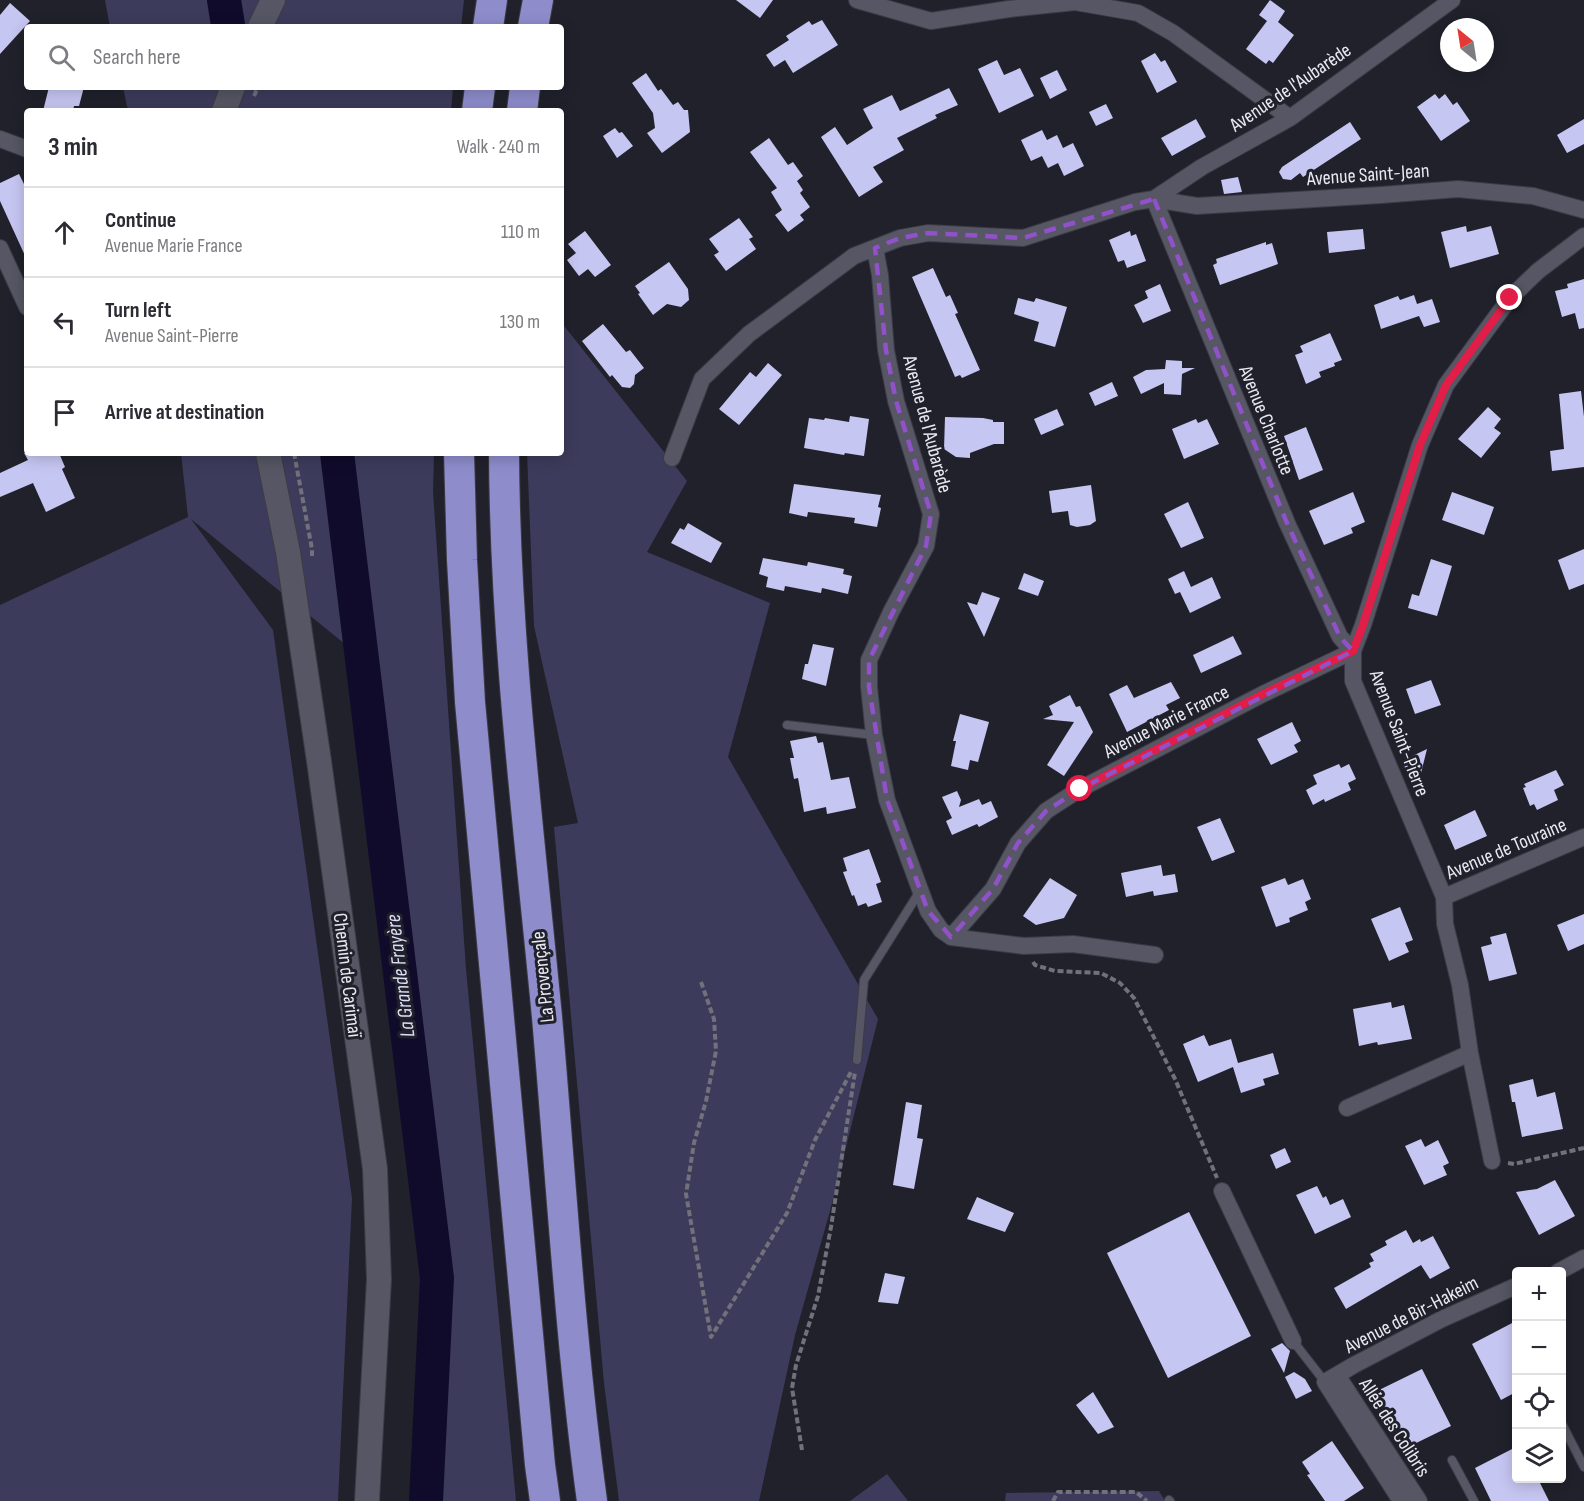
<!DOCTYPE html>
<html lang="en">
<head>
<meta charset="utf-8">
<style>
  body { margin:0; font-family:"Sofia Sans Condensed",sans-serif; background:#f2f2f3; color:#2b2b33 }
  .controls { position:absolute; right:18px; bottom:18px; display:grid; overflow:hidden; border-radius:6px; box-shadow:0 3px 15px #0003 }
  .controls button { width:54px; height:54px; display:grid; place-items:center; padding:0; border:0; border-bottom:2px solid #e1e1e2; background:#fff; color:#2b2b33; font:30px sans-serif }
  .compass { position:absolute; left:1440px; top:18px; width:54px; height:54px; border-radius:50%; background:#fff; box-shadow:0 3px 15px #0003; rotate:330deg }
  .stop { position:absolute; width:18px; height:18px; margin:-14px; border:4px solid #e11d48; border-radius:50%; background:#fff }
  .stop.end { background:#e11d48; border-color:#fff; box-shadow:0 2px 6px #0008 }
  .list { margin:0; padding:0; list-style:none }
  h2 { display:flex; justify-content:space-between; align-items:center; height:78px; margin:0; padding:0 24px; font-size:26px }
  h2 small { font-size:20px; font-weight:400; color:#7c7c81 }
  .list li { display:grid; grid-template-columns:39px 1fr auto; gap:18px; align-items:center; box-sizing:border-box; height:90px; padding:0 24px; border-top:2px solid #e1e1e2 }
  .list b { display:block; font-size:22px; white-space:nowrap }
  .list p { margin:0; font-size:20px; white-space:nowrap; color:#7c7c81 }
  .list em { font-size:20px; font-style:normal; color:#7c7c81 }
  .icon { flex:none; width:33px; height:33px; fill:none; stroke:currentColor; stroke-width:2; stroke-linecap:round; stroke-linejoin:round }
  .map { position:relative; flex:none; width:1584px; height:1501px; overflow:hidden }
  .search { position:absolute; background:#fff; box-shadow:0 3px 15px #0003; left:24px; top:24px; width:540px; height:66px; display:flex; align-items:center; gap:15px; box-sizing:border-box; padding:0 21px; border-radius:6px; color:#7c7c81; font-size:22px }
  .panel { position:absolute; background:#fff; box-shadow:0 3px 15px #0003; left:24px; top:108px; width:540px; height:348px; border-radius:6px }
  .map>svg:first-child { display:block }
</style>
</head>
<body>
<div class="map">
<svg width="1584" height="1501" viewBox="0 0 1584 1501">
  <rect width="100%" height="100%" fill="#21212c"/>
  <path fill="#3d3b5b" d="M105 0H464L461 27H110Z
    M123 87H453L451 111H128Z
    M561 322 687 481 647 552 770 603 728 757 878 1019 830 1211 795 1335 759 1501H619L604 1383 554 827 578 823 534 626 527 453H561Z
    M181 453H434L433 492 466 969 516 1501H434L444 1236 372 666 191 519 273 630 352 1198 338 1501H0V605L188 517Z
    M887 1474 908 1501H850Z
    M1159 1491 1165 1501H1005L1006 1493Z"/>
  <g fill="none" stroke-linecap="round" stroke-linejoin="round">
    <path stroke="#100b2a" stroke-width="34" d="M224 0 228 25
      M337 453 437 1278 426 1501"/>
  </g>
  <path fill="#c6c6f2" d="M736 0H773L760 18Z
    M1270 0 1285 11 1278 22 1294 35 1273 63 1269 60 1266 64 1246 49 1267 21 1259 15Z
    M10 3 30 21 0 54V15Z
    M822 20 838 45 793 73 785 60 774 67 766 55 789 40 786 36 809 21 812 25Z
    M1155 53 1161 62 1165 60 1177 82 1157 93 1141 61Z
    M997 60 1004 75 1020 68 1034 96 999 113 978 69Z
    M1057 70 1067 90 1050 99 1040 78Z
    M646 73 658 91 661 89 673 105 678 102 684 110H688L690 132 662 153 647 133 655 128 653 113 632 83Z
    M49 87H84L79 106H74L73 111H43Z
    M949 88 958 105 935 115 937 118 897 138 904 150 873 167 883 182 859 197 821 137 835 127 847 145 873 128 863 109 892 95 900 111Z
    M1435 94 1439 99 1445 94 1453 105 1457 102 1470 121 1441 141 1417 107Z
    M1106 104 1113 118 1096 126 1089 112Z
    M1196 119 1206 137 1172 156 1161 138Z
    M1584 119V144L1567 153 1557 135Z
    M1350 122 1361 139 1303 177 1300 173 1291 180 1283 179 1279 172 1282 167Z
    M615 128 619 133 622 132 633 146 617 158 603 136Z
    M1042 130 1047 140 1057 135 1063 148 1073 143 1084 166 1064 176 1058 163 1048 168 1042 156 1031 161 1021 140Z
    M769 138 788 165 793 162 803 176 797 181 803 190 800 193 810 207 800 215 804 220 788 232 775 215 782 210 771 192 777 188 750 152Z
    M19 174 27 190V260L0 201V183Z
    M1238 177 1242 192 1224 194 1221 180Z
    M739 218 753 237 749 239 756 249 726 271 714 255 719 252 709 239Z
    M1466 226 1467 232 1491 226 1499 254 1450 268 1441 232Z
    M1363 229 1365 249 1329 253 1327 232Z
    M585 231 611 265 595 277 588 269 579 276 567 260 576 253 568 244Z
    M1130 231 1131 236 1136 234 1146 261 1127 268 1124 260 1118 262 1109 240Z
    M1266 242V245L1272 243 1278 264 1220 285 1213 265 1217 263 1216 259Z
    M669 262 688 289 689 300 681 307 667 304 653 315 638 294 640 293 635 286Z
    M933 268 946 297 950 295 958 313 955 314 980 370 962 378 960 375 955 377 912 277Z
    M1584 279V328L1579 329 1575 313 1562 317 1555 291 1568 288 1567 284Z
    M1160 284 1171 311 1143 323 1134 305 1148 298 1145 291Z
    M1414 295 1417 304 1432 299 1440 322 1424 327 1419 316 1381 329 1374 305 1398 296 1400 300Z
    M1018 298 1034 302 1036 298 1067 307 1055 347 1034 341 1039 322 1014 314Z
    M603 324 626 352 630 350 644 368 635 375 634 384 630 388 622 387 612 375 610 377 582 341Z
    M1330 333 1342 360 1334 363 1335 366 1319 372 1321 377 1306 384 1295 355 1303 352 1300 346Z
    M1166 360 1182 361V368H1195L1182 374 1181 395 1164 394V383L1141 394 1133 377 1146 370 1165 369Z
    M768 363 782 375 739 425 719 409 750 372 756 377Z
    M1112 382 1118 396 1095 406 1089 393Z
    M1581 391 1584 417V467L1552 471 1550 451 1564 449 1559 394Z
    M1488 407 1501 419 1494 428 1501 433 1481 458 1458 439Z
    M1057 409 1064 425 1041 435 1034 419Z
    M850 416 869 419 864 456 845 453 844 455 804 448 809 418 824 420 825 418 849 422Z
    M945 417 983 418 993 420V422H1004V444H994L970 453V458L956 457 944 449Z
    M1196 419 1198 423 1207 419 1219 444 1184 459 1172 429Z
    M1306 427 1323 470 1299 480 1284 436Z
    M24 453H59L65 467 62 469 75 498 46 512 33 483 0 497V473L28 460Z
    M794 484 881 495 878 507 881 508 877 527 854 523 855 518 808 512 807 517 789 513Z
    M1091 485 1096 521 1090 525 1077 527 1070 525 1068 511 1052 513 1049 491Z
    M1353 492 1365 522 1351 528 1353 533 1324 545 1309 511Z
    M1452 492 1494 507 1484 535 1442 520Z
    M1188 502 1204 538 1181 548 1164 514Z
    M688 523 722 543 711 563 671 543 680 528 684 530Z
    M1584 549V584L1569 590 1558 560Z
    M763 558 807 566 808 562 844 569 843 574 852 576 848 594 822 588 821 593 785 586 784 591 766 587 768 577 759 574Z
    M1431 559 1452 566 1437 616 1408 608 1412 594 1419 596Z
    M1184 571 1191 587 1212 577 1221 598 1190 613 1180 592 1175 594 1168 579Z
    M1024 573 1044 581 1038 596 1018 589Z
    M982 592 1000 598 984 637 967 602 977 605Z
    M1233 636 1242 654 1201 673 1193 655Z
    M813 644 834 648 826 686 802 679 805 664H808Z
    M1431 680 1441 705 1415 714 1406 689Z
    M1171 682 1180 698 1166 705 1169 710 1127 732 1109 694 1127 685 1134 698Z
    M1070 695 1076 707 1080 706 1093 732 1064 776 1047 765 1074 722 1043 719 1053 715 1049 706Z
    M960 714 989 722 978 762 970 760 968 770 951 766 956 741H953Z
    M1292 722 1301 741 1294 745 1298 752 1271 765 1257 739Z
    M816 736 818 743 823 742 831 780 849 777 856 808 827 814 826 807 804 812 798 778 794 779 790 758H794L790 741Z
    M1427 749 1416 793 1402 761Z
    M1339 764 1341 768 1349 764 1356 779 1348 783 1351 790 1325 802 1324 799 1313 805 1306 790 1317 784 1313 775Z
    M1556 770 1564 785 1554 790 1558 800 1537 810 1534 804 1530 806 1523 788 1526 787 1524 784Z
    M957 791 961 800 959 807 979 799 982 805 991 801 998 817 979 827 977 824 952 835 946 821 952 818 942 797Z
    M1475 810 1487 836 1455 850 1444 825Z
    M1220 818 1235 852 1212 861 1197 827Z
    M869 849 881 882 876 884 882 902 868 907 866 903 858 906 854 895 852 896 843 872 847 871 843 858Z
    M1161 865 1163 876 1175 874 1178 892 1154 896 1153 891 1126 897 1121 873Z
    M1050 878 1077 895 1064 918 1036 925 1023 916Z
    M1285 878 1288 885 1303 879 1311 899 1305 902 1308 910 1289 918 1290 922 1276 927 1261 887Z
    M1400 907 1413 940 1405 943 1409 952 1389 961 1371 919Z
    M1584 914V944L1568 951 1557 925Z
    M1506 933 1517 974 1489 981 1481 947 1492 944 1490 937Z
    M1391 1002 1392 1008 1404 1005 1412 1039 1378 1045 1377 1042 1359 1046 1353 1009Z
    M1204 1035 1209 1046 1231 1039 1238 1063 1273 1053 1279 1074 1263 1079 1265 1085 1241 1093 1233 1067 1198 1082 1183 1044Z
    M1533 1079 1537 1097 1555 1092 1563 1129 1522 1137 1515 1102H1512L1509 1085Z
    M906 1102 922 1105 917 1138 923 1139 914 1189 893 1185Z
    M1421 1139 1425 1147 1438 1140 1449 1163 1443 1166 1447 1175 1424 1185 1405 1146Z
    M1285 1148 1291 1162 1276 1169 1270 1155Z
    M1555 1180 1575 1216 1539 1235 1516 1192 1537 1189Z
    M1317 1186 1323 1198 1326 1196 1330 1205 1343 1199 1351 1217 1315 1234 1296 1195Z
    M977 1197 1014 1213 1005 1232 967 1219Z
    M1189 1212 1251 1336 1168 1378 1107 1253Z
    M1406 1230 1413 1243 1420 1239 1421 1242 1433 1236 1450 1268 1430 1279 1421 1265 1346 1309 1334 1288 1371 1267 1369 1263 1374 1261 1370 1254 1387 1245 1385 1241Z
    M885 1273 905 1277 898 1304 878 1302Z
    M1516 1321V1392L1501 1400 1472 1344Z
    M1282 1343 1290 1351 1284 1373 1271 1349Z
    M1422 1369 1451 1426 1404 1449 1375 1392Z
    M1294 1372 1305 1379 1312 1391 1296 1399 1285 1377Z
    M1093 1392 1114 1427 1098 1434 1076 1405Z
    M1332 1441 1364 1488 1344 1501H1325L1307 1475 1310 1474 1302 1462Z
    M1516 1447V1479H1538L1549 1501H1491L1475 1468Z"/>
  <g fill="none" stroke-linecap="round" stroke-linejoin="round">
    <defs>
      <path id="lane" d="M787 725 874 735
        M857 1060 864 980 920 891
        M1293 1341 1325 1382
        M1562 1424 1584 1467
        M1452 1460 1474 1501
        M1169 1500 1170 1501"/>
      <path id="street" d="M857 0 931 21 1009 9 1075 2 1138 13 1173 33 1290 118
        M0 139 27 149
        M1154 199 1197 206 1381 195 1458 189 1533 196 1584 210
        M0 248 27 307
        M875 248 880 275 886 350 896 401 931 514 926 546 891 612 869 660V687L874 735 887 800 928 911 941 930 951 937 1024 946 1073 944 1155 955
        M672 458 702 379 749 334 854 256 900 238 928 233 1023 238 1135 202 1154 199 1202 167 1290 118 1452 0
        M1444 897 1584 837
        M951 937 993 889 1018 843 1046 811 1080 789 1263 694 1353 651 1340 637 1287 523 1154 199
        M1347 1108 1470 1053
        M1492 1161 1470 1053 1460 985 1445 924 1444 897 1353 681V651L1363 625 1420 445 1446 385 1510 298 1538 271 1584 236
        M1222 1191 1293 1341
        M1558 1272 1584 1258
        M1337 1375 1419 1501
        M1401 1501 1325 1382 1354 1365 1442 1319 1516 1286"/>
      <path id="secondary" d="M260 27 273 0
        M224 111 233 87
        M268 453 288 552 319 761 375 1169 379 1279 367 1501"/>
      <path id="highway" d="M488 27 492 0
        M533 27 538 0
        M477 111 480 87
        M522 111 525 87
        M459 453 462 560 470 702 540 1465 545 1501
        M504 453C505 642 529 829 547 1017 561 1178 570 1340 592 1501"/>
    </defs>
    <use href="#lane" stroke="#3c3b45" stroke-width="10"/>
    <use href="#street" stroke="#3c3b45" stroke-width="18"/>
    <use href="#secondary" stroke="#3c3b45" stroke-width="26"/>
    <use href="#highway" stroke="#3c3b45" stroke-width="32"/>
    <path stroke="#71717b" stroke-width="4" stroke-dasharray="6 3" stroke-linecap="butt" d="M254 96 258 87
      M294 453 312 549V556
      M1033 962 1035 965 1055 971 1101 973 1120 983 1134 998 1175 1079 1217 1178
      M701 982 714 1019 716 1051 706 1101 694 1143 686 1194 711 1337 787 1213 815 1140 852 1070
      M1508 1163 1514 1164 1584 1148
      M802 1450 792 1388 796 1365 818 1296 831 1227 855 1072
      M1053 1501 1058 1492H1136L1147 1501"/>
    <use href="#lane" stroke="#565664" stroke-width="8"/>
    <use href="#street" stroke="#565664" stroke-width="16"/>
    <use href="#secondary" stroke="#565664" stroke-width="24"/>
    <use href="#highway" stroke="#8e8ccb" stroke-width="30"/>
  </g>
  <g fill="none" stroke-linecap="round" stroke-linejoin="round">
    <path stroke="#e11d48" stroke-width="8" d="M1080 789 1263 694 1353 651 1363 625 1420 445 1446 385 1510 298"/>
  </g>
  <path fill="none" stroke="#9152c9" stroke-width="4.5" stroke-dasharray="12 8" stroke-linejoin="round" d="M1154 199 1287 523 1340 637 1353 651 1080 789 1046 811 1018 843 993 889 951 937 928 911 887 800 869 687V660L926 546 931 514 896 401 886 350 875 248 900 238 928 233 1023 238Z"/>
  <g text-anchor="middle" stroke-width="6" stroke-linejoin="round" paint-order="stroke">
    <g font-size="20" fill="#e9e9f1" stroke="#21212c">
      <text transform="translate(1290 87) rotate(-34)" y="7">Avenue de l'Aubarède</text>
      <text transform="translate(1368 174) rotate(-4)" y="7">Avenue Saint-Jean</text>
      <text transform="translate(1267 420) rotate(68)" y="7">Avenue Charlotte</text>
      <text transform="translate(928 424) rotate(75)" y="7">Avenue de l'Aubarède</text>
      <text transform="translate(1166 721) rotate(-27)" y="7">Avenue Marie France</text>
      <text transform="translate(1400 733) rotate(69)" y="7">Avenue Saint-Pierre</text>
      <text transform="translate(1506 848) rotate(-23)" y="7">Avenue de Touraine</text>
      <text transform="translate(348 975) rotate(83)" y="7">Chemin de Carimaï</text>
      <text transform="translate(542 977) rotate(-96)" y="7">La Provençale</text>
      <text transform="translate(1411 1314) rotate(-27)" y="7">Avenue de Bir-Hakeim</text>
      <text transform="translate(1395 1427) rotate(57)" y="7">Allée des Colibris</text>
    </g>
    <g font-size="21" font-style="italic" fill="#dedef9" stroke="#21212c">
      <text transform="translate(400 976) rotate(-97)" y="7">La Grande Frayère</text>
    </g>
  </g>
</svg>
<div class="controls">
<button>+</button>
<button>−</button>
<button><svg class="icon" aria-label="locate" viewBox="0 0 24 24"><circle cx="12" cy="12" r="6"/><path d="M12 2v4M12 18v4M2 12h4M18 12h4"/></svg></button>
<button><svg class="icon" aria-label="layers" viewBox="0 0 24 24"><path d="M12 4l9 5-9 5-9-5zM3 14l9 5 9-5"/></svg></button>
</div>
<svg class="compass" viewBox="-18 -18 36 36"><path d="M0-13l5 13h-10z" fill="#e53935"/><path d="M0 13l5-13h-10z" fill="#7c7c81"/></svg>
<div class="stop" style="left:1080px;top:789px"></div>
<div class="stop end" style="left:1510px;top:298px"></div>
<div class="search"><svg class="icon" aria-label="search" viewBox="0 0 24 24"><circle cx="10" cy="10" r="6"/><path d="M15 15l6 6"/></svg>Search here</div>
<section class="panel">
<h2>3 min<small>Walk · 240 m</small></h2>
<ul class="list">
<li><svg class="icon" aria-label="ahead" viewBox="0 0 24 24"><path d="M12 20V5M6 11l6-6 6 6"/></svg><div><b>Continue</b><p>Avenue Marie France</p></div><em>110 m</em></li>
<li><svg class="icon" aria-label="left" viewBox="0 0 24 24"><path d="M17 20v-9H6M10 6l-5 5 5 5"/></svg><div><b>Turn left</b><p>Avenue Saint-Pierre</p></div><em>130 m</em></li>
<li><svg class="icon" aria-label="arrive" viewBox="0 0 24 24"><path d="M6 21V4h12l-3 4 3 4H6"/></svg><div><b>Arrive at destination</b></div></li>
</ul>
</section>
</div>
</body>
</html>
